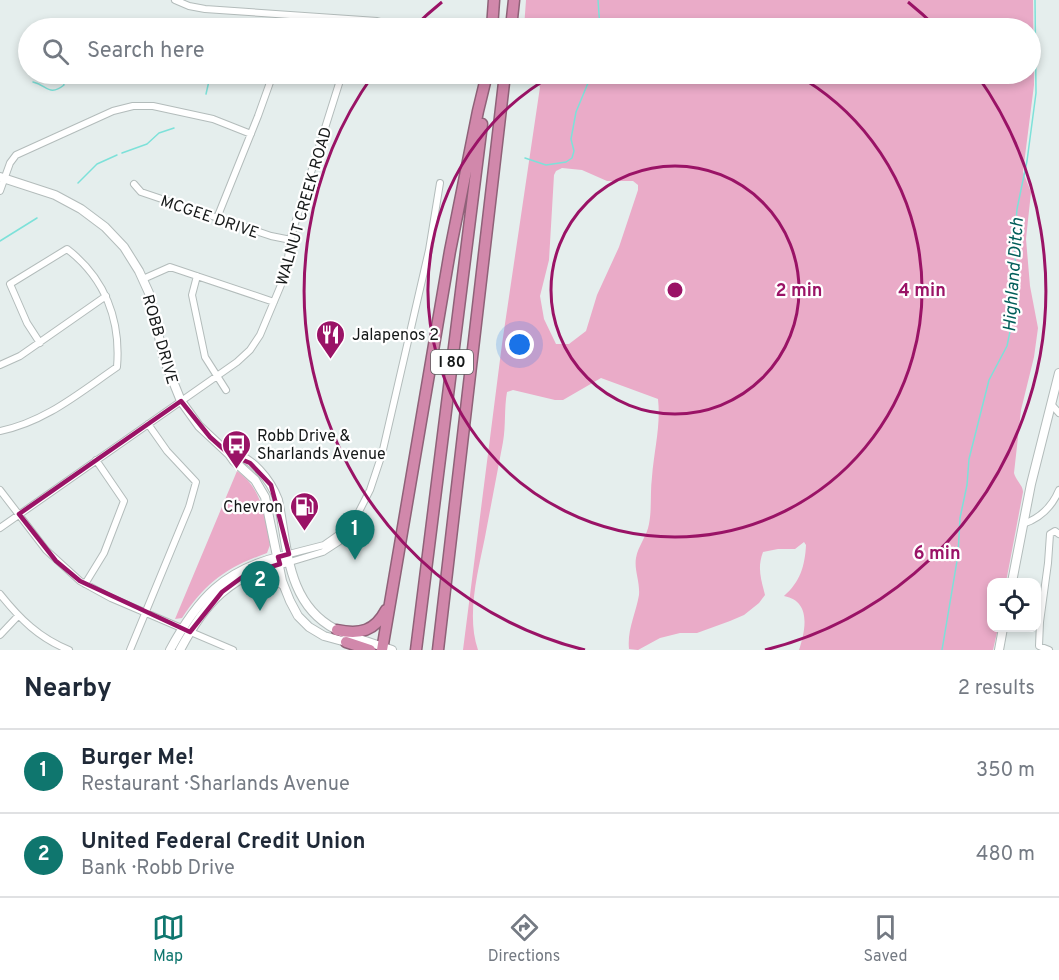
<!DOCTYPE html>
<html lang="en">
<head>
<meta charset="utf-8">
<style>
  body { margin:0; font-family:Overpass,sans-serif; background:#f6f6f7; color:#1f2937 }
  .controls { position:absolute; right:18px; bottom:18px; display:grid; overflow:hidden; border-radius:12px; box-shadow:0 3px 9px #0003 }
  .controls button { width:54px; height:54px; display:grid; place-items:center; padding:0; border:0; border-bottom:2px solid #e0e1e3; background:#fff; color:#1f2937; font:30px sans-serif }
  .you { position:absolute; left:520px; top:345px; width:21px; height:21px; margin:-15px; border:4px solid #fff; border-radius:50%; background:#1a73e8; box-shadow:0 0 0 9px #1a73e833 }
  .badge { display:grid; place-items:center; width:39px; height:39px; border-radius:50%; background:#0f766e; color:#fff; font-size:20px; font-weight:700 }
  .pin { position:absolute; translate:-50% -50px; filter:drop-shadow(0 2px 3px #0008) }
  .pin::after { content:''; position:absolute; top:32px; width:21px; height:18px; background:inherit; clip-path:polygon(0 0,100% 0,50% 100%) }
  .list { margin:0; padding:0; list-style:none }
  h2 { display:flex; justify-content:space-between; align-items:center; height:78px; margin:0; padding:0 24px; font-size:26px }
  h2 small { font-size:20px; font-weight:400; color:#747a83 }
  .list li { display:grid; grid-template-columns:39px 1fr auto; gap:18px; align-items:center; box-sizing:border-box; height:84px; padding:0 24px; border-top:2px solid #e0e1e3 }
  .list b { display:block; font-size:22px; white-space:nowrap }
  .list p { margin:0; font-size:20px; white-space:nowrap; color:#747a83 }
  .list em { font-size:20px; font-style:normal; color:#747a83 }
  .icon { flex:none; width:33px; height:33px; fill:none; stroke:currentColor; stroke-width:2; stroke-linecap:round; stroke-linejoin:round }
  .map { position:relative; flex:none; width:1059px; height:650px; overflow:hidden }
  .search { position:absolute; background:#fff; box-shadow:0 3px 9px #0003; left:18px; right:18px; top:18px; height:66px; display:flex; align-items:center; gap:15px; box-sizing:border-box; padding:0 21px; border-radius:33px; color:#747a83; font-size:22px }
  .sheet { height:246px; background:#fff }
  nav { display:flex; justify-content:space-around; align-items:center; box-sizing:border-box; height:84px; border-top:2px solid #e0e1e3; background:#fff; font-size:16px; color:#747a83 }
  nav a { display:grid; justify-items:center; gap:3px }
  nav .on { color:#0f766e }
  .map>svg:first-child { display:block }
</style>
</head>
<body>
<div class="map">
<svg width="1059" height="650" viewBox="0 0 1059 650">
  <rect width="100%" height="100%" fill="#e5eeed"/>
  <path fill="#eaabc8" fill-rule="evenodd" d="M526 0H1033L1034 85 1023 172 1031 192 1026 239 1030 286 1038 328 1034 357 1021 410 1014 473C1016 481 1023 485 1023 492L1006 582H992V628H998L993 650H799C806 629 811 601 784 596 800 582 805 566 806 545L804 542 795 549H778L763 552C757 568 761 579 765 595L759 603 744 615 730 621 697 633H680L660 638 638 650 629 649C627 630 636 613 639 595 640 581 634 570 636 558 638 546 647 536 649 524 652 508 650 493 652 477 654 451 661 425 658 399L601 378 563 400H555L513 390 507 392C504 409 506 425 503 442 497 474 491 505 485 537 478 572 466 615 478 650H463L502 344 540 87 538 85V74H1030V28H524ZM562 168 582 170 607 181H633L638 185V190L619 247 597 295 586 331 569 344H556L544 319 540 296 549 260 554 175 556 171Z
    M237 471C262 488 265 517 270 545L267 553C227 567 205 583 182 618L175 619Z"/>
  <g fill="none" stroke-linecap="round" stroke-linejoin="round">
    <path stroke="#7de1d9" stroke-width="1.5" d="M598 0 600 28
      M107 28 117 27 127 28
      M206 74 209 81 206 94
      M33 82C47 85 49 97 64 85L61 74
      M122 153 147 144 159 133 174 128
      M525 158 546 165 566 162 572 158 574 151 571 139 576 112 588 83 597 74
      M78 183 97 164 117 155
      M0 241 37 218
      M942 650 958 555 960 518 967 485 969 459 989 380 1007 346 1013 317 1016 268 1014 246 1017 209 1027 161 1036 93 1035 0"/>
    <defs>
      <path id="minor" d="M175 0 189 6 205 9 377 21 396 26
        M288 28 289 15
        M355 28 358 20
        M134 184 141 192 271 236 291 240
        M0 191 10 163 16 155 113 111 133 106H153L213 119 251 134
        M217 218 258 116 273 74
        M197 276 192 295 205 357 226 390
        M143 279 170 267 274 302
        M0 365 20 356 106 296
        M1051 404 1059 413
        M0 431C45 422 79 393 117 367 121 320 105 278 67 249L10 284 27 323 40 343
        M0 490 46 550 80 581 111 598 233 650
        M1023 524C1041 518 1052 507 1059 490
        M0 528 237 362 250 350 260 335 286 273 291 236 342 74
        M289 554 324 545 351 526
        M290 562 323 552 346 537 370 490 382 454 429 250 440 183
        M85 584 104 553 124 501 96 460
        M0 594C20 619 39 638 69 650
        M0 635 18 616
        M130 650 189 507 196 482 167 451 148 424
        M1049 650 1039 646 1040 622 1048 563 1050 534 1055 531 1059 534"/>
      <path id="secondary" d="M0 177 55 195 81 209 105 227 124 247 139 271 149 293 164 359 181 401 199 426 229 454 234 461 255 480 265 497 282 581 290 601 298 616 309 627 324 636 346 642
        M229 454C251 454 271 481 278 500 288 547 286 603 335 629 353 638 373 643 392 650
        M255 576 269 575 283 585
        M1012 582 1031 484 1059 373
        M170 650C198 598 224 570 282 556
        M180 650C205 603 230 575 284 563
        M999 650 1003 628"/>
      <path id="motorway" d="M492 28 494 0
        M511 28 514 0
        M337 630C360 635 375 631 386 610
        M346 642 370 650
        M382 650 450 251 478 111 487 74
        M416 650 482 124
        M438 650 505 74"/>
    </defs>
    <use href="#minor" stroke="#b3bcbb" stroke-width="8"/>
    <use href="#secondary" stroke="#b3bcbb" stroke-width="10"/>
    <use href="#motorway" stroke="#8f6178" stroke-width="13"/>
    <use href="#minor" stroke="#fff" stroke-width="6"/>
    <use href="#secondary" stroke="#fff" stroke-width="8"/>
    <use href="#motorway" stroke="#d188ab" stroke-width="10"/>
  </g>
  <path fill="none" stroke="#9a1366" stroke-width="4.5" stroke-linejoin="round" d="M181 401 210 437 229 454 250 463 271 485 289 554 278 557 280 564 245 575 222 592 190 632 80 581 56 561 19 514Z"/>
  <g fill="none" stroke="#9a1366" stroke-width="3">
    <circle cx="675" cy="290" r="124"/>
    <path d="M795 74A247 247 0 1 1 555 74"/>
    <path d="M585 650A371 371 0 0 1 373 75M413 28A371 371 0 0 1 442 2M908 2A371 371 0 0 1 937 28M977 75A371 371 0 0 1 765 650"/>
  </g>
  <defs>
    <symbol id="restaurant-pin" viewBox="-11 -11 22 30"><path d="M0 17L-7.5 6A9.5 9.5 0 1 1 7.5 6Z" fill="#9a1366" stroke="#fff"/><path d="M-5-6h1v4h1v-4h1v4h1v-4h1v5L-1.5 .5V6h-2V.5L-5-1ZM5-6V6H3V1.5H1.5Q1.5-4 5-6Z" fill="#fff"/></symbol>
    <symbol id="bus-pin" viewBox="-11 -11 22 30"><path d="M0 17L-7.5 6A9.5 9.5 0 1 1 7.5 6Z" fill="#9a1366" stroke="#fff"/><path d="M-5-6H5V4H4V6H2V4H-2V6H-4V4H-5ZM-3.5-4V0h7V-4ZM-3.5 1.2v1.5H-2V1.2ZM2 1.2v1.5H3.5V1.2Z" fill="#fff"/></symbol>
    <symbol id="fuel-pin" viewBox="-11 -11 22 30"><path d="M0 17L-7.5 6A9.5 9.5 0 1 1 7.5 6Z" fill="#9a1366" stroke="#fff"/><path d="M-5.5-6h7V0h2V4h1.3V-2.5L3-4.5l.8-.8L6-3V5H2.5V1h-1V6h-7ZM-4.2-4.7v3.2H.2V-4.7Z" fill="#fff"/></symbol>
  </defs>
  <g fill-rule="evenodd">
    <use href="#restaurant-pin" x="314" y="318" width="33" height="45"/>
    <use href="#bus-pin" x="220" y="428" width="33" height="45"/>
    <use href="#fuel-pin" x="288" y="490" width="33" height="45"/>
  </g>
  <g text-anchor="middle" stroke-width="4.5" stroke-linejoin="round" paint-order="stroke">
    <rect fill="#fff" stroke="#5b5d5d" stroke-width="1.5" x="431" y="350" width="42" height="24" rx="4.5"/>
    <g font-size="15" font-weight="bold" fill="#151818">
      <text x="452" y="367">I 80</text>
    </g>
    <g font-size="16" fill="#151818" stroke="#fff">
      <text transform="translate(303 206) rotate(-74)" y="6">WALNUT CREEK ROAD</text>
      <text transform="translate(210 216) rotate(19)" y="6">MCGEE DRIVE</text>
      <text transform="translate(161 339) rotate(74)" y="6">ROBB DRIVE</text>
    </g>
    <g font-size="16" fill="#151818" stroke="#fff" text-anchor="start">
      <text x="352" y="340">Jalapenos 2</text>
      <text x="257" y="441">Robb Drive &amp;<tspan x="257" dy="18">Sharlands Avenue</tspan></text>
      <text x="283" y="512" text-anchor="end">Chevron</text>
    </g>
    <g font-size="18" font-style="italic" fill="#005d59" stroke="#fff">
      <text transform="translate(1013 275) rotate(-86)" y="6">Highland Ditch</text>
    </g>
  </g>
  <circle cx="675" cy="290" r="9" fill="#9a1366" stroke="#fff" stroke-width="3"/>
  <g font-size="18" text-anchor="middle" font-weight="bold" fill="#9a1366" stroke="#fff" stroke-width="4.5" stroke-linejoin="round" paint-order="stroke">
    <text x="799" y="296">2 min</text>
    <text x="922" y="296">4 min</text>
    <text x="937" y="559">6 min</text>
  </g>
</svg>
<div class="controls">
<button><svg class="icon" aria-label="locate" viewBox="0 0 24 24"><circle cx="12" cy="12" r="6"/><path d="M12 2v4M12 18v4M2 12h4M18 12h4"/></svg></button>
</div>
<div class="you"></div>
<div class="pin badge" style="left:355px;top:560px">1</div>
<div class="pin badge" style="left:260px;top:611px">2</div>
<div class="search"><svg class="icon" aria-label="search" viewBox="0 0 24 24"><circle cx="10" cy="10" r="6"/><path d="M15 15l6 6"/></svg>Search here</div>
</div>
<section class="sheet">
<h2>Nearby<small>2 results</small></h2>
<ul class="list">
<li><span class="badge">1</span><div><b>Burger Me!</b><p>Restaurant · Sharlands Avenue</p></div><em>350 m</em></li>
<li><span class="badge">2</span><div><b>United Federal Credit Union</b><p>Bank · Robb Drive</p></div><em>480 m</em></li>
</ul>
</section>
<nav>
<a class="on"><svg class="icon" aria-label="map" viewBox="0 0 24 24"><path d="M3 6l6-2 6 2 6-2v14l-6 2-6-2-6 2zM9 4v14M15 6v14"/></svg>Map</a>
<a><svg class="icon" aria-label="directions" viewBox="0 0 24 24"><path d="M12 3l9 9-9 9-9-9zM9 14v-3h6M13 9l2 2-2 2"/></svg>Directions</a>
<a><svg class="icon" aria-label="saved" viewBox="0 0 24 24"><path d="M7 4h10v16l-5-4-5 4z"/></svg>Saved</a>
</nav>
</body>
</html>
